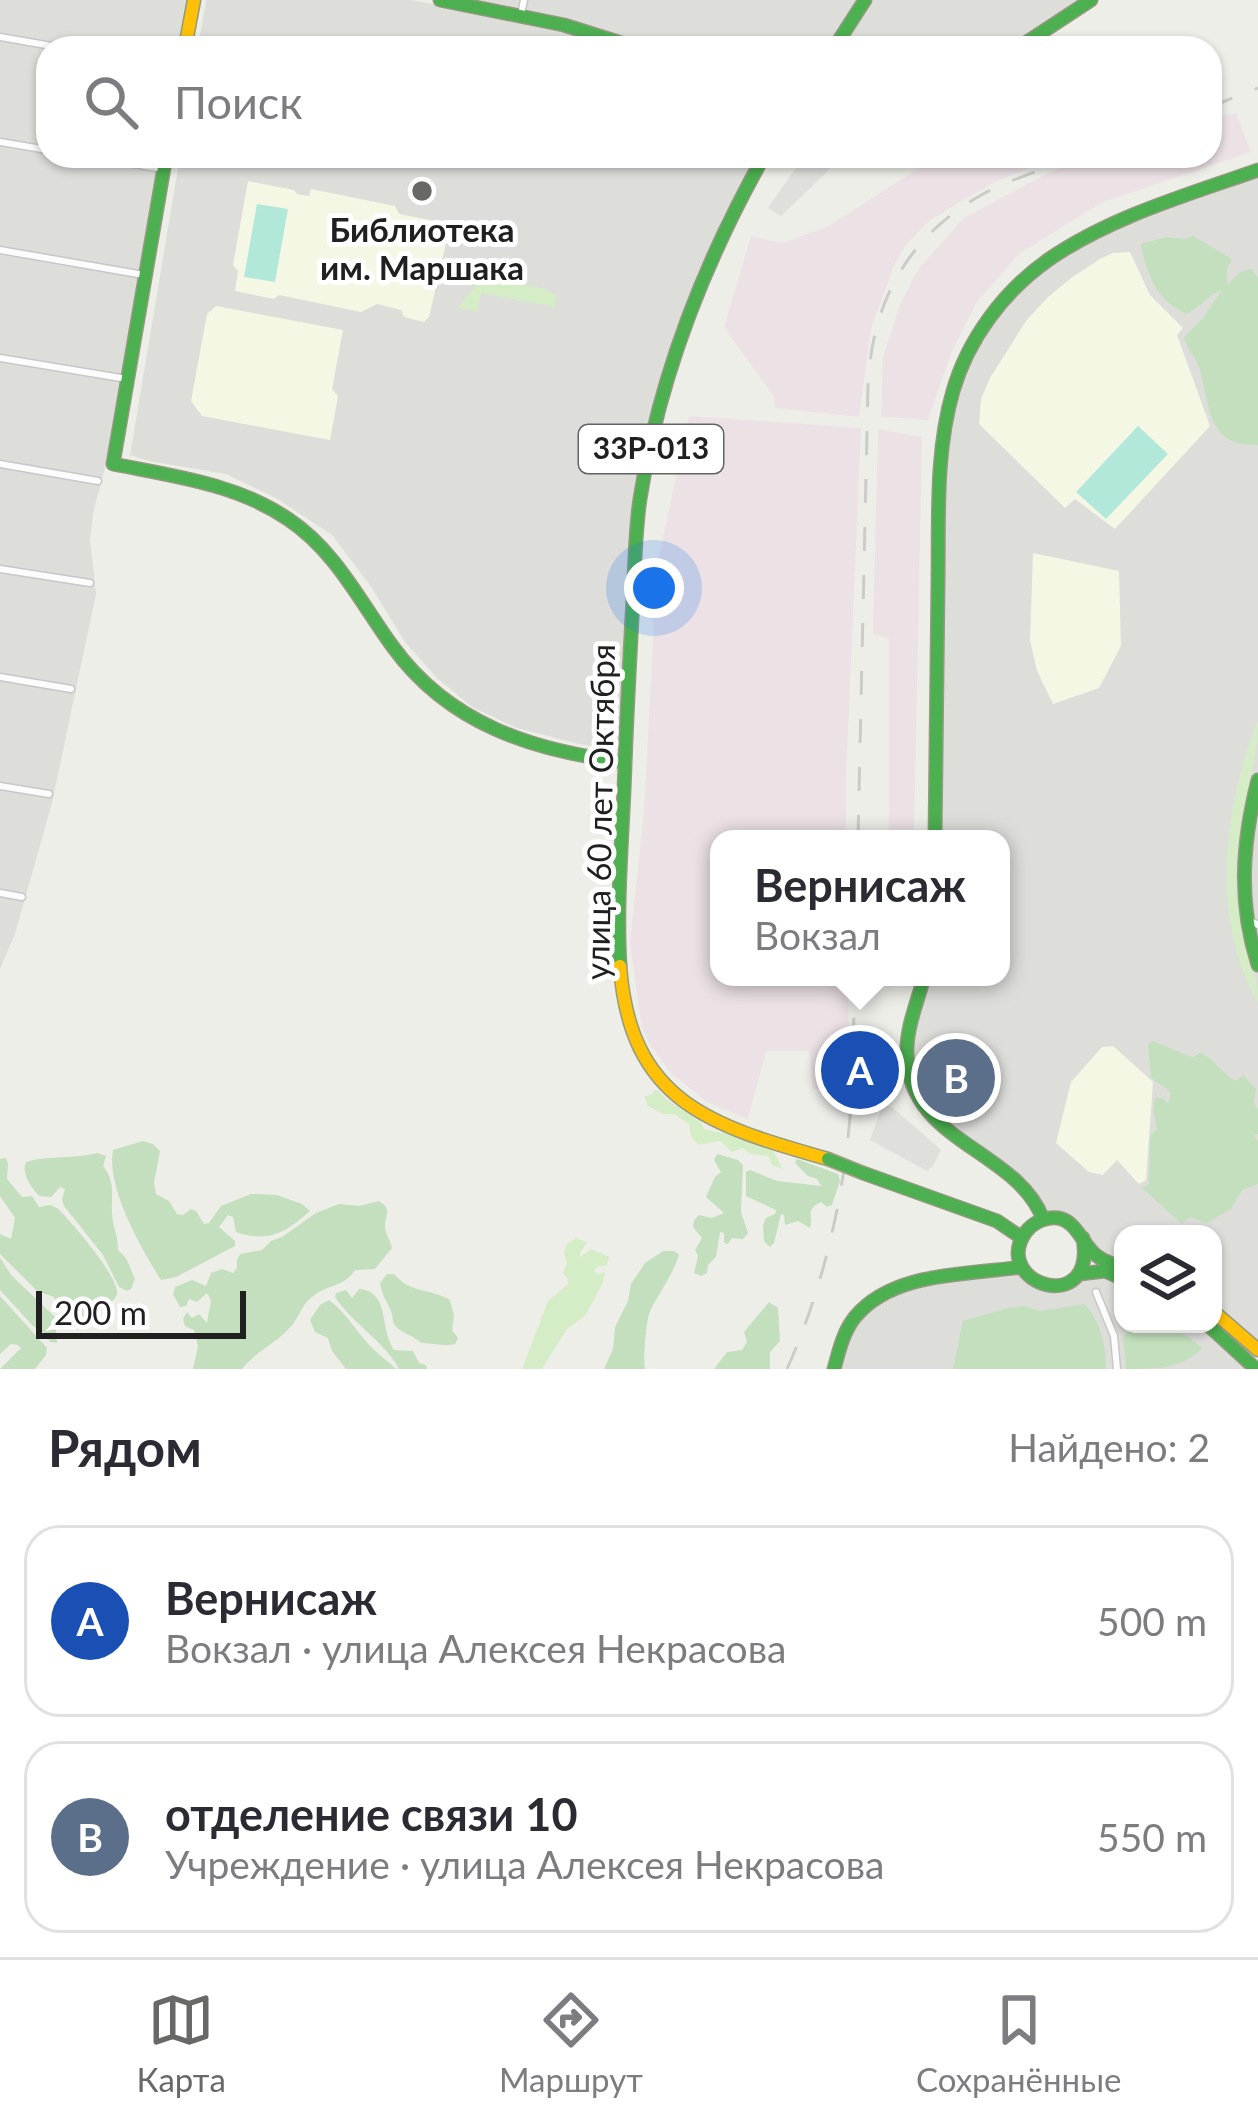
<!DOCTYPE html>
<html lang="ru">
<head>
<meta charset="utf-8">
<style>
  body { margin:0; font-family:Lato,sans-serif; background:#f2f2f3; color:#2b2b33 }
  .controls { position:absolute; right:36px; bottom:36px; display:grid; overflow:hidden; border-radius:24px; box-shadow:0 3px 9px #0004 }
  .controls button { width:108px; height:108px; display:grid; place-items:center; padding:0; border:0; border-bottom:3px solid #e1e1e2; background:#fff; color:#2b2b33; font:60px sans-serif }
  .scale { position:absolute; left:36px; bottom:30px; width:210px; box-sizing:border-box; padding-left:12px; border:6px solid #202020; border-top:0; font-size:33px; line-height:42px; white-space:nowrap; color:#202020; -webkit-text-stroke:9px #fff; paint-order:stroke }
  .you { position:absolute; left:654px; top:588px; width:42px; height:42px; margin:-30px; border:9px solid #fff; border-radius:50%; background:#1a73e8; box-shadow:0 0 0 18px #1a73e833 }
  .badge { display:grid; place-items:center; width:78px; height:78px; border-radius:50%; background:#686866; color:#fff; font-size:39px; font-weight:700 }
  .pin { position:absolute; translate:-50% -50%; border:6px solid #fff; box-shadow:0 3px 12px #0006 }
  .popup { position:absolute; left:710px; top:830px; width:300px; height:156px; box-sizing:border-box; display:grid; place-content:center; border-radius:24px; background:#fff; filter:drop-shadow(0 3px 9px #0005); font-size:39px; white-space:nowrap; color:#7c7c81 }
  .popup b { font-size:45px; color:#2b2b33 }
  .popup::after { content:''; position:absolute; left:50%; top:100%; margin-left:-24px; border:24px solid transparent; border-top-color:#fff }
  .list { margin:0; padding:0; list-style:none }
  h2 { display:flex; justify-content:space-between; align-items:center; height:156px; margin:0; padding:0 48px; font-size:51px }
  h2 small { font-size:39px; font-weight:400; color:#7c7c81 }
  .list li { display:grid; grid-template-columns:78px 1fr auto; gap:36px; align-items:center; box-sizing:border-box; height:192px; margin:0 24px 24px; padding:0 24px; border:3px solid #e1e1e2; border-radius:36px }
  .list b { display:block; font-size:45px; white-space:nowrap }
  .list p { margin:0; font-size:39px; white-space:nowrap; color:#7c7c81 }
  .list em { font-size:39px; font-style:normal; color:#7c7c81 }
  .icon { flex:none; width:66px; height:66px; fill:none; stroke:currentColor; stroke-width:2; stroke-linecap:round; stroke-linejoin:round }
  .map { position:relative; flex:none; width:1258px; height:1369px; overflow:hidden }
  .search { position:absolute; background:#fff; box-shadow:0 3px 9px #0004; left:36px; right:36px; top:36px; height:132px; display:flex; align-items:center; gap:30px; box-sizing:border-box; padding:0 42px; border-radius:36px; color:#7c7c81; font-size:45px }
  .sheet { height:588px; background:#fff }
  nav { display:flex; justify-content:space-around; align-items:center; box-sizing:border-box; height:168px; border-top:3px solid #e1e1e2; background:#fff; font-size:33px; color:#7c7c81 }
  nav a { display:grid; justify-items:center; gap:6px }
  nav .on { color:#686866 }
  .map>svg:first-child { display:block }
</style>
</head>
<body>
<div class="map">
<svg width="1258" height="1369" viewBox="0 0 1258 1369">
  <rect width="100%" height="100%" fill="#eeeee9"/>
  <path fill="#ddddda" d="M0 0H187L179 48H48V156H160L108 457 93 513 90 540 96 594 52 803 15 934 0 969Z
    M206 0H410L530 21 607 39 628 48H198Z
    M440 0H1091L1018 48H637L597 32Z
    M180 156H758L724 215 673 338 646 445 621 739 617 746 609 749 579 744 517 728 472 707 437 678 405 642 372 588 332 535 276 498 226 474 149 461 130 455Z
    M1258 170V1350L1213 1311V1234H1123V1268L1106 1261 1068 1222 1043 1219 1023 1186 960 1142 925 1104 907 1064 924 977H1001V839H935L938 488 958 376 1004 298 1085 236Z
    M1022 1267 1051 1287 1092 1270 1123 1279V1324H1207L1256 1369H834L847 1329 888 1290Z"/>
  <path fill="#ece2e6" d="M1236 113 1251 152 1101 203 1019 254 977 302 952 351 928 420 881 417 883 357 900 305 919 268 964 218 1050 172 1097 156H1210V119Z
    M948 156H1058L995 182 965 199 929 221 907 244 895 263 871 329 859 417 775 408 774 397 724 327 751 236 782 243 827 227 921 167H930Z
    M689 416 861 428 846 779V839H719V977H848L849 1089H813L809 1051H766L748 1119 707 1102 671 1073 650 1045 642 1029 630 943 644 812 654 624 647 612Z
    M878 429 922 437 914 839H889V639L873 634Z"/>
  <path fill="#f5f7e5" d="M248 181 294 190 297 194 309 196 311 189 395 206 399 214 445 223 449 230 429 317 424 322 404 317 401 310 377 304 361 312 279 295 274 299 235 291 238 271 233 265Z
    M1130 252 1150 295 1183 328 1177 335 1210 426 1115 529 1075 499 1065 508 979 424 981 399 990 378 1026 321 1047 298 1071 278 1100 259 1113 253Z
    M216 306 343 330 332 389 338 396 330 440 202 416 191 401 207 314Z
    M1033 553 1119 571 1121 646 1099 688 1053 704 1037 671 1030 640Z
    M1113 1046 1153 1082 1146 1180 1139 1184 1117 1160 1103 1175 1089 1172 1056 1143 1071 1082 1102 1047Z"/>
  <path fill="#d5edc6" d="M488 278 545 289 556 295 554 310 551 306 481 293 477 311 458 308 477 284Z
    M1258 720C1258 771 1237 815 1236 866 1236 897 1240 929 1249 958 1254 975 1258 985 1258 1003 1210 917 1223 809 1258 720Z
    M655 1090H658L665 1098 702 1123 704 1129 731 1135 773 1151 783 1169 772 1165 768 1156 751 1154 742 1148 732 1152 720 1141 699 1145 691 1137 689 1124 674 1114H663L648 1106 644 1096 651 1095Z
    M576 1238 587 1242 580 1253V1257L591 1249 610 1257 606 1266H598L594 1271 598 1274 605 1272 603 1283 585 1316 567 1329 542 1369H522L548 1301 568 1284V1279L563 1273 567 1263 564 1253 567 1244Z"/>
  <path fill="#c3dfbd" d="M1193 236 1232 259 1227 269V285L1240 272 1251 269 1258 278V445C1207 447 1210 406 1200 370 1197 357 1187 351 1184 337L1203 318 1222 290C1209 294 1200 307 1187 314 1156 300 1147 275 1141 244L1166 237 1184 239Z
    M1153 1041 1193 1058 1199 1053C1215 1057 1221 1074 1236 1081L1243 1075 1256 1089 1254 1103 1258 1110V1134L1253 1135 1258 1141V1184L1242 1190 1231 1209 1207 1223 1190 1217 1182 1224 1142 1188 1149 1184 1150 1135 1157 1129 1153 1110 1155 1098H1163L1168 1104 1171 1092 1151 1078 1148 1045Z
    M143 1141 153 1144 160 1151 154 1183 156 1194 169 1201 177 1214 183 1215 191 1209 196 1211 204 1224 209 1223 221 1206 251 1194 277 1195 302 1204 310 1211C285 1233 269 1243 236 1232L233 1217 228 1215 219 1227 235 1241V1246L176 1277 161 1280C141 1248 106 1188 113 1150Z
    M98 1153 106 1156 103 1166C118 1184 109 1201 113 1221 115 1234 118 1235 118 1250L126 1258 135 1279 131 1289 127 1291 119 1287 103 1255 64 1206 62 1200 65 1189 60 1187 51 1197 39 1196C31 1187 21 1174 26 1162 48 1155 75 1159 98 1153Z
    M717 1154 738 1160 743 1165 741 1212 748 1233 743 1239 732 1238 728 1244 724 1243V1233L720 1232 716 1257 708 1265 707 1273 701 1276 694 1273 698 1256 695 1250 702 1238 693 1227 694 1220 699 1215 712 1218 724 1213 706 1197 715 1177 721 1172 714 1160Z
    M6 1158 8 1164 7 1179 22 1197 32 1196 39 1207 50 1205 57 1208C70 1220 120 1278 117 1294 114 1308 70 1326 60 1314 58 1312 55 1300 54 1297L37 1291 0 1254V1234L11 1239 15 1218 0 1196V1159Z
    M797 1159 838 1174 840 1181 832 1205 827 1207 821 1202C804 1210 814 1216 810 1228L798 1221 785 1225 784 1215 781 1214 774 1243 770 1247 764 1241 763 1225 766 1218 775 1214 776 1210 746 1196V1172L750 1170 777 1181 821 1186 817 1179 808 1176 795 1163Z
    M379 1201C393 1210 385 1213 385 1227 385 1233 391 1241 392 1248L375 1269 355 1270C345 1286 331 1284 316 1294 303 1302 301 1313 293 1324 279 1342 256 1351 242 1369H193L198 1346 194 1330 185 1326 183 1319 187 1312 192 1318 199 1314 207 1323 211 1300 207 1293 197 1302 189 1299 186 1306 180 1307 173 1294 175 1287 192 1280 206 1286 211 1273 222 1269 233 1273 237 1268V1260L240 1254 262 1250 271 1241 282 1237 316 1213 339 1204 359 1206Z
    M663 1251H674L679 1255C672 1276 661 1290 651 1309 646 1318 643 1358 645 1369H604L613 1349 615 1327 628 1301 631 1284 645 1263Z
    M0 1258 12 1276 55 1317 57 1343 50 1342 45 1333 33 1326 0 1290Z
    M387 1274H394C412 1295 428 1287 450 1300L454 1315 452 1330 458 1338 455 1344C446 1347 432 1343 421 1343 414 1335 399 1333 394 1324 392 1321 393 1317 392 1314 388 1302 382 1297 380 1283Z
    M359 1289C390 1291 379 1327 394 1350L413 1351 419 1363 426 1365 427 1369H399C384 1341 353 1324 335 1297L336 1293 346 1290 352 1298Z
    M0 1296 47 1348 46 1355 35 1369H0L21 1348 18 1345 11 1344 0 1354Z
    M329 1300C346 1312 357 1333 372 1348 379 1355 388 1361 396 1369H346L332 1351 328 1338 315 1332 310 1320 320 1305Z
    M769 1302 778 1308 780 1341 770 1352V1369H714L727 1352 742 1350 747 1342 744 1332Z
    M1085 1304C1101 1324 1106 1344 1106 1369H953L963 1321 1012 1307 1024 1306 1040 1311Z
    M1133 1324C1170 1324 1173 1324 1202 1348 1183 1369 1157 1369 1126 1369L1123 1338Z"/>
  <path fill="#b2e8da" d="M257 204 288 209 275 282 244 277Z
    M1138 426 1168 454 1106 519 1076 492Z"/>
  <path fill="#dfdfdc" d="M804 156H818L833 166 781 216 768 208Z
    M883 1104 892 1107 941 1150 933 1166 927 1171 870 1140Z"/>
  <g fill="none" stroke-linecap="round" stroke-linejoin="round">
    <defs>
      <path id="street" d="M521 15 524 0
        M0 37 63 48
        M0 142 48 150
        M84 156 164 169
        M0 250 144 275
        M0 358 127 379
        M0 464 98 481
        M0 569 90 583
        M0 677 71 689
        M0 786 49 794
        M0 893 22 897
        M1247 919 1258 925
        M1096 1292 1114 1336 1117 1369"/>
      <path id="fast" d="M440 0 564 25 637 48
        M834 48 865 0
        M1018 48 1091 0
        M166 156 113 464C173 476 237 484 288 519 336 551 360 602 393 647 449 724 533 751 625 762
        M1258 780C1242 843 1238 903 1258 965
        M935 839C936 753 937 668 938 582 939 519 935 453 953 391 968 339 1004 291 1048 260 1110 217 1187 195 1258 170
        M620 966C616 899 623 831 625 764 627 709 630 654 633 599 635 566 635 532 640 499 659 376 704 263 764 156
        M924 977C918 1001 907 1025 907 1050 905 1142 1016 1148 1043 1219
        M863 1173 997 1221 1022 1238
        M1083 1238C1097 1318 991 1284 1025 1233 1032 1223 1046 1216 1058 1218 1077 1221 1083 1246 1097 1256 1105 1262 1114 1265 1123 1268
        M1079 1274 1105 1271 1123 1279
        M1207 1324 1256 1369
        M834 1369C839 1351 843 1332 855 1317 893 1271 968 1275 1022 1267"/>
      <path id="slow" d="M185 48 194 0
        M620 966C630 1103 712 1126 828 1159
        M1213 1311 1258 1350"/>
    </defs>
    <use href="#street" stroke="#c7c7c5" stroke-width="9"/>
    <use href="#fast" stroke="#939a7f" stroke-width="15"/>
    <use href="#slow" stroke="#939a7f" stroke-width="15"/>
    <use href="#street" stroke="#fcfcfc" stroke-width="6"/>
    <use href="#fast" stroke="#4caf50" stroke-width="12"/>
    <use href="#slow" stroke="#ffc107" stroke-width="12"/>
    <path stroke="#cbcbca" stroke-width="3" stroke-dasharray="24 24" stroke-linecap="butt" d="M1210 107 1258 88
      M858 839 868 385C872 301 908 236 983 194 1013 178 1048 168 1079 156
      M787 1369C822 1291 843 1202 850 1117 854 1071 853 1023 855 977"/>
    <defs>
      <path id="fast-bridge" d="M828 1159 863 1173"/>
    </defs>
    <use href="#fast-bridge" stroke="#a5a085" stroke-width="15" stroke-linecap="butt"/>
    <use href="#fast-bridge" stroke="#4caf50" stroke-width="12"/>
  </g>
  <circle fill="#686866" stroke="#fff" stroke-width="4.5" cx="422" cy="191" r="12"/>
  <g text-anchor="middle" stroke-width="10" stroke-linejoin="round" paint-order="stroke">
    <rect fill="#fff" stroke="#636363" stroke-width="3" x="579" y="425" width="144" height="48" rx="9"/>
    <g font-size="30" font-weight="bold" fill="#202020">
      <text x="651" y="459">33Р-013</text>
    </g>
    <g font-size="33" font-weight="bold" fill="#202020" stroke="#fff">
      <text x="422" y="242">Библиотека<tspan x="422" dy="38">им. Маршака</tspan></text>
    </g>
    <g font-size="33" fill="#202020" stroke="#fff">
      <text transform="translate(600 812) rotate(-89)" y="12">улица 60 лет Октября</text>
    </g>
  </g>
</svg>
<div class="controls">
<button><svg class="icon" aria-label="layers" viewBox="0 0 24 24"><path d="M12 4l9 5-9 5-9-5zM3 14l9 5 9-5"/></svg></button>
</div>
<div class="scale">200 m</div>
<div class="you"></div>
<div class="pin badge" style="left:860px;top:1070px;background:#1a4fb4">A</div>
<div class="popup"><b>Вернисаж</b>Вокзал</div>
<div class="pin badge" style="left:956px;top:1078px;background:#5c6f8a">B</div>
<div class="search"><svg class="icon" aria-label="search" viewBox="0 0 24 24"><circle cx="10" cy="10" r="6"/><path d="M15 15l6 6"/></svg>Поиск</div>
</div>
<section class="sheet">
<h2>Рядом<small>Найдено: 2</small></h2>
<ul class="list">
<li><span class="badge" style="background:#1a4fb4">A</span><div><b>Вернисаж</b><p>Вокзал · улица Алексея Некрасова</p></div><em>500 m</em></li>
<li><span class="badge" style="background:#5c6f8a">B</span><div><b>отделение связи 10</b><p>Учреждение · улица Алексея Некрасова</p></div><em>550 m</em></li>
</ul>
</section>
<nav>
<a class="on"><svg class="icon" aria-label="map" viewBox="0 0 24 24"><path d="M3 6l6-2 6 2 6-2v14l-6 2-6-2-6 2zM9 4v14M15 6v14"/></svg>Карта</a>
<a><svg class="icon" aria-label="directions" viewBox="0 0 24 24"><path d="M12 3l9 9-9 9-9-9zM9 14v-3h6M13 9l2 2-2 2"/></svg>Маршрут</a>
<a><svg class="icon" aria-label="saved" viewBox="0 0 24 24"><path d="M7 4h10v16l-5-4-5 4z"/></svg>Сохранённые</a>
</nav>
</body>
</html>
